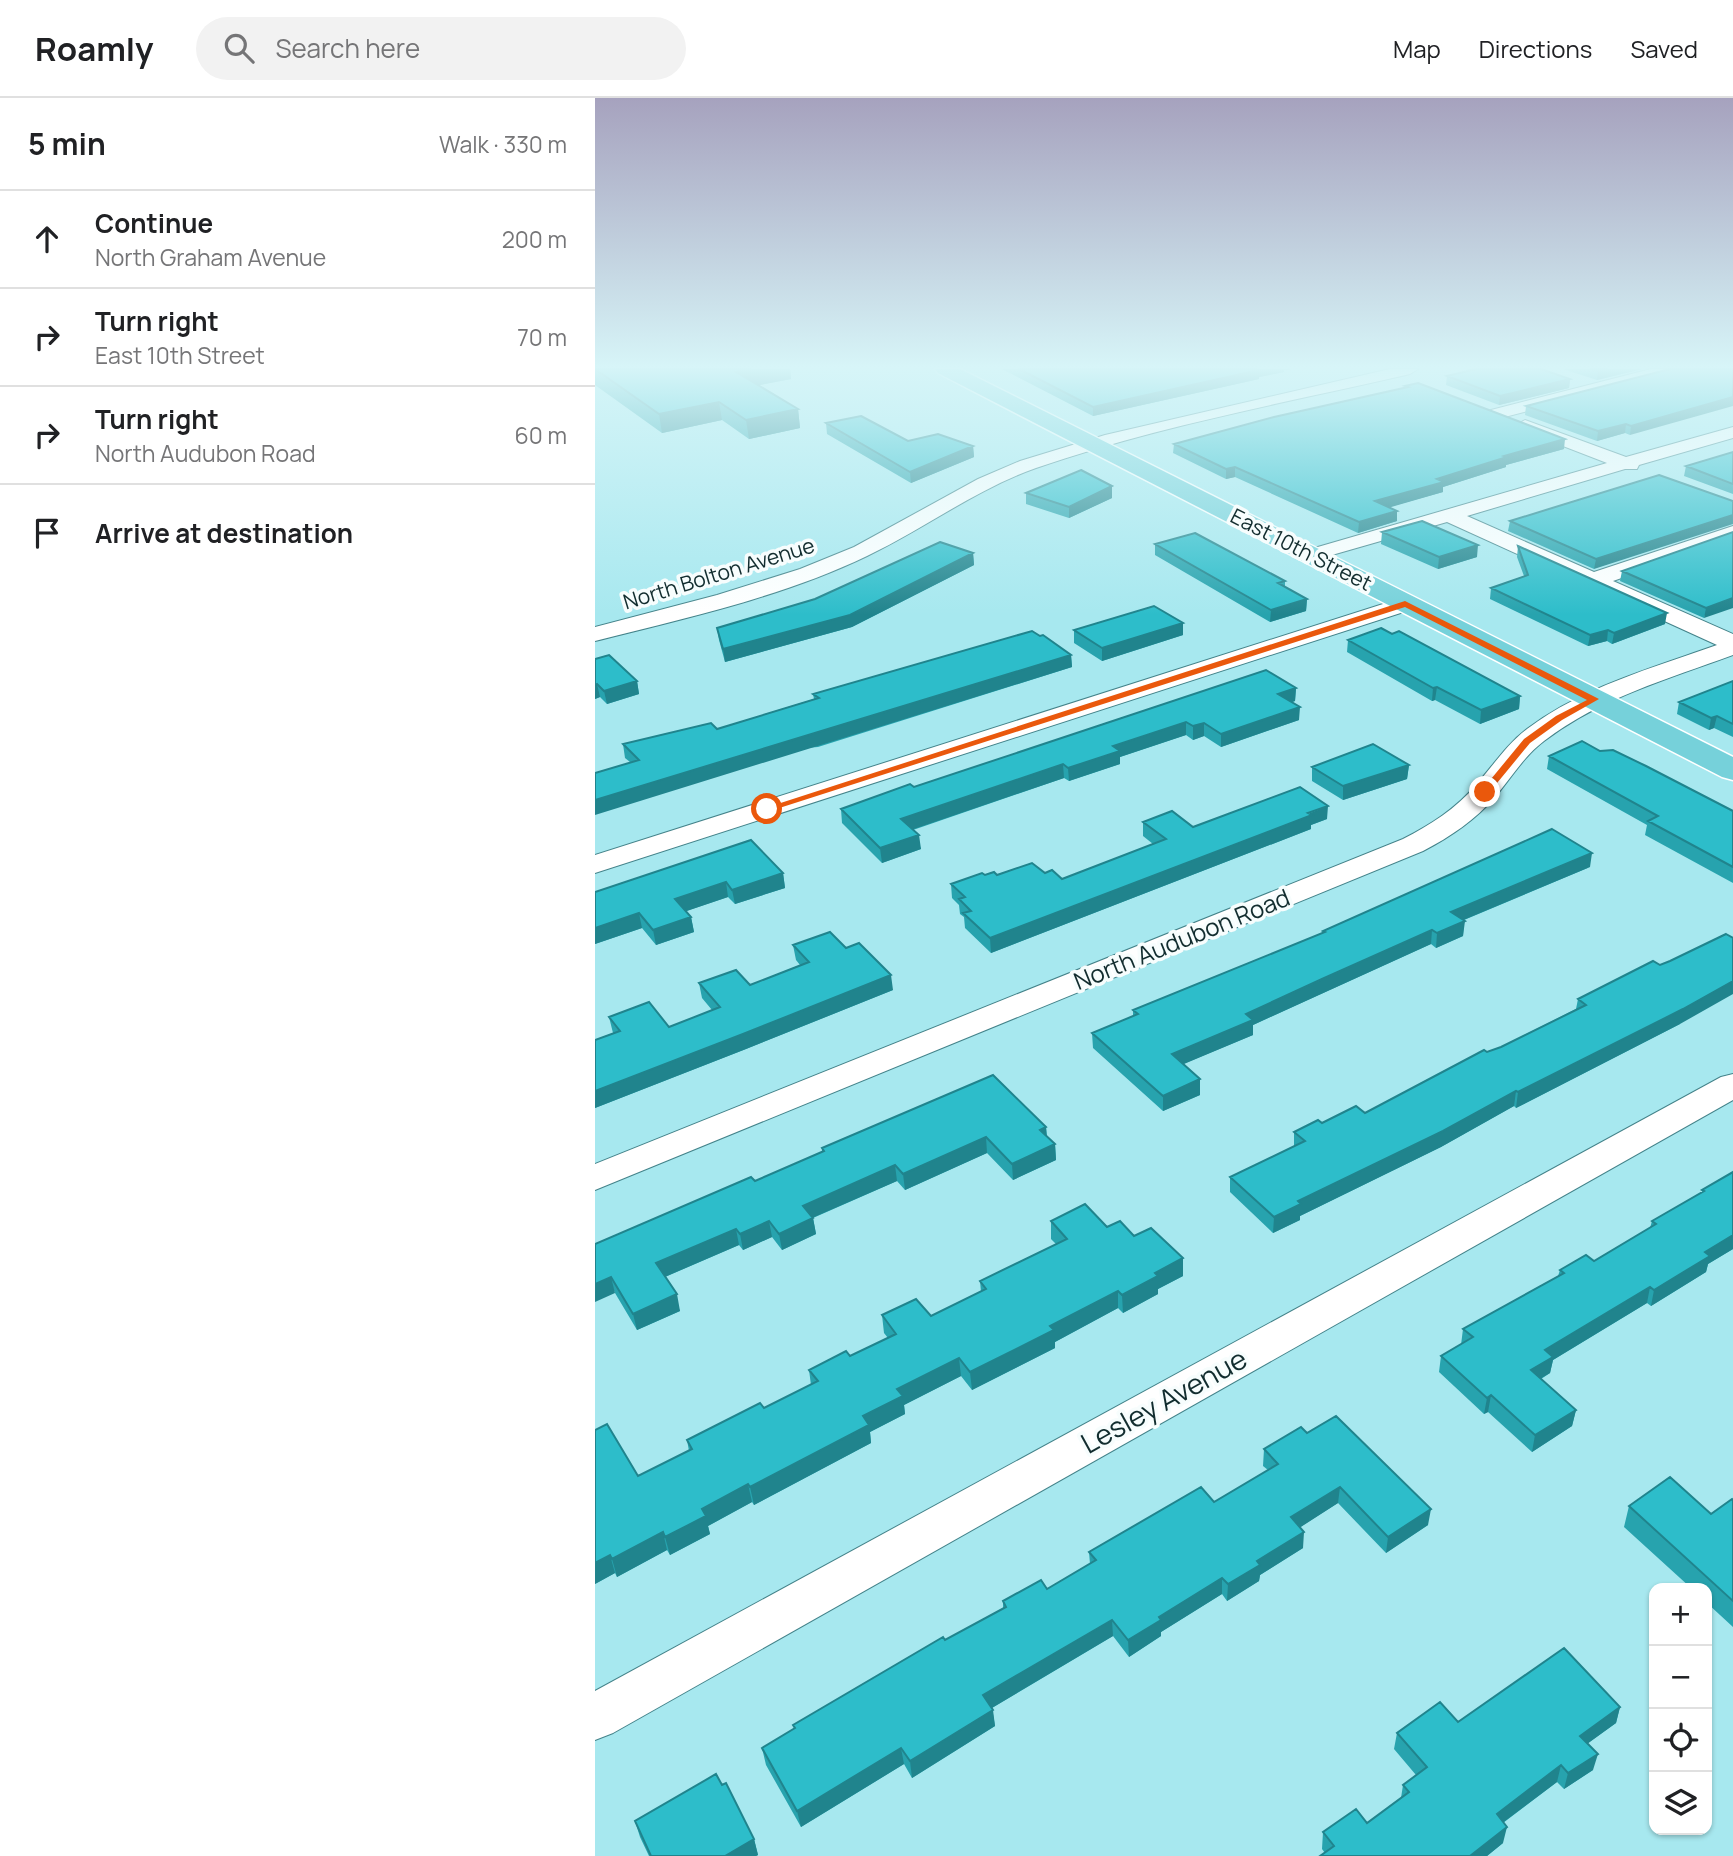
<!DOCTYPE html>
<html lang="en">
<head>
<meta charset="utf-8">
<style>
  body { margin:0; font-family:Manrope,sans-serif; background:#f2f2f2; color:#202124 }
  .controls { position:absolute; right:21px; bottom:21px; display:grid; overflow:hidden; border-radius:14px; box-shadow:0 2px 5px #0004 }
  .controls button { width:63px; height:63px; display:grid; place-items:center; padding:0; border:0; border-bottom:2px solid #e0e0e0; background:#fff; color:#202124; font:35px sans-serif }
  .stop { position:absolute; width:21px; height:21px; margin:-16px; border:5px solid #ea580c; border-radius:50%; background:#fff }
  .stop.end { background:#ea580c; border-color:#fff; box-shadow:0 2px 7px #0008 }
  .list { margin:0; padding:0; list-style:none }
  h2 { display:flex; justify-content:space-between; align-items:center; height:91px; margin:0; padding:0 28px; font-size:30px }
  h2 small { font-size:23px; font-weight:400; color:#757577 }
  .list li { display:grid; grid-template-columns:46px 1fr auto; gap:21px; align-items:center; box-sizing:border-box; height:98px; padding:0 28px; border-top:2px solid #e0e0e0 }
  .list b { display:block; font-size:26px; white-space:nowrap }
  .list p { margin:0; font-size:23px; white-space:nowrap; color:#757577 }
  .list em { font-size:23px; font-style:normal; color:#757577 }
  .icon { flex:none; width:38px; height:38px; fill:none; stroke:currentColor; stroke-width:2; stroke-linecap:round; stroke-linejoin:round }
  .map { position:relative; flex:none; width:1138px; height:1758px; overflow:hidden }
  header { display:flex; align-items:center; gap:42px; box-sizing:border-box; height:98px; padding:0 35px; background:#fff; border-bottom:2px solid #e0e0e0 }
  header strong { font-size:33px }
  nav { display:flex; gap:38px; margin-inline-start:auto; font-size:24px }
  .search { width:490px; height:63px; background:#f2f2f2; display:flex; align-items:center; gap:18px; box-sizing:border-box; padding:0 24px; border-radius:38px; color:#757577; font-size:26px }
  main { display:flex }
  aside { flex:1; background:#fff }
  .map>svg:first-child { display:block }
</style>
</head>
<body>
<header>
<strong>Roamly</strong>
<div class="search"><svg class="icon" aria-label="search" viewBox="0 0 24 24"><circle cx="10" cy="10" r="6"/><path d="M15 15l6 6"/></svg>Search here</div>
<nav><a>Map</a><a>Directions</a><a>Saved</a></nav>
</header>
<main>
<aside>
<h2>5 min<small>Walk · 330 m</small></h2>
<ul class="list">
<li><svg class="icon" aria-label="ahead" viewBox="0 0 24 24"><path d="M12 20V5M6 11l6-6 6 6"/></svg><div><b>Continue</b><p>North Graham Avenue</p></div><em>200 m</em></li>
<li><svg class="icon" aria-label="right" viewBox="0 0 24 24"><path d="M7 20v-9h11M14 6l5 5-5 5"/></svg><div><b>Turn right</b><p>East 10th Street</p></div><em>70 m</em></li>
<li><svg class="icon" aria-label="right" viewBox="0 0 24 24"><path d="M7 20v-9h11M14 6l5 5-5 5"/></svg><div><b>Turn right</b><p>North Audubon Road</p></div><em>60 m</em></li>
<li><svg class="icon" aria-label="arrive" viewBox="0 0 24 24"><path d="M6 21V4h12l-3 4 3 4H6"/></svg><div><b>Arrive at destination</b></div></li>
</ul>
</aside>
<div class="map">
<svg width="1138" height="1758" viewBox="0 0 1138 1758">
  <rect width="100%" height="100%" fill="#a7e8ef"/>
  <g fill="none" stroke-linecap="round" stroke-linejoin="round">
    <defs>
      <path id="minor" d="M795 271H823L815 276C690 305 562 328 441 370 381 391 329 431 272 458 187 499 91 520 0 543V529L122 497 205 471 259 449 383 381 425 363 510 337Z
        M1056 271H1083L1081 275 902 321 893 316 896 312Z
        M930 322 1031 359 1138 329V340L1044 367 1042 371H1030L872 418 999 474 1138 428V441L1018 483 1138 536V557C1073 581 1005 600 949 643 929 658 916 680 900 699 880 722 855 739 828 753L0 1092V1066L808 741C835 727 861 711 881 687 898 668 911 647 932 631 988 589 1057 570 1122 547L852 424 716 463 709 461 705 457 709 453 1012 365 924 331 921 327Z
        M810 499 818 501 821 506 818 511 0 775V757Z
        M1138 976V1002L18 1635 0 1642V1593L1126 979Z"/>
      <path id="major" d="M340 271H365L1138 659V682L1127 679 343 275Z"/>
    </defs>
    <use href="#minor" stroke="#44838a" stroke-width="2"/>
    <use href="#major" stroke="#fff" stroke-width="3"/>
    <use href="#minor" fill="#fff" fill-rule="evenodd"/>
    <use href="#major" fill="#76d1da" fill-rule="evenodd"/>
  </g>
  <path fill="#27a3ae" d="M0 271H195L196 281 164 287 203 311 205 330 154 341 127 322 67 335 0 287Z
    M407 271H696L689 272V274L664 279V281L498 318Z
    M871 271H946L975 281 974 290 904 307 851 287 852 278 875 272Z
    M968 271H1047L1002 282Z
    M1075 271 1035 337 1030 335 1002 343 930 317 931 308Z
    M810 288 969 351 911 367V369L848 389V394L794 409 802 423 763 435 640 379 631 381 578 355 579 346 810 290Z
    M231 325 313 343 378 348 379 359 316 385 232 336Z
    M1138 354V396L1089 378 1091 368Z
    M1064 377 999 471 913 433 915 423Z
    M431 395 517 400 474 420 431 406Z
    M787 434 882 459 843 471 786 446Z
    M1138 434 1109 520 1025 483 1027 473Z
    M560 446 690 483V489L712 501 711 513 675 524 560 457Z
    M923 448 1070 526 1017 546 1012 543 993 548 895 501 896 490 929 478 922 459Z
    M378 455 379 467 257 529 130 564 124 542 122 530Z
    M588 525V537L507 563 479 545V532Z
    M753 542 925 598 924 611 885 626 840 602 837 603 752 554Z
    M476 557 477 569 223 649 35 664 30 660 28 646 122 631 219 601 218 596Z
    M0 561 42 583 44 596 12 606 5 599 0 601Z
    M1138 583V639L1119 630 1114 632 1082 616 1084 604Z
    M701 590 700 603 697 604 704 622 626 649 609 638 598 642 591 637 525 659V666L474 683 469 680 318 732 326 751 287 765 247 725 246 711 319 689Z
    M1005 653 1138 713V785L1050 737 1052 727 952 671 954 658Z
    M814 667 812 681 748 702 717 683V669Z
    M732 721 716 727V731L396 855 370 830 369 819 365 816 364 807 357 800 356 786 402 777 450 775 467 781 558 746 548 738V724L598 729Z
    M995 769 869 822 868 838 841 850 836 846 726 896 658 927V937L588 966 605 997 568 1013 498 950 497 935 538 918V912L728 835V833Z
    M188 775 190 790 140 806 133 799 91 813 96 819 99 834 61 847 47 830 0 846V794Z
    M198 847 251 850 298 892 151 951 0 1010V942L18 935 14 919 74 929 117 912 107 900 104 885 155 887 205 867 201 862Z
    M983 901 1085 926 921 1010 919 1008 846 1049 705 1118V1122L678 1135 635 1094V1079L699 1048V1034L727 1025 770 1015 892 954 906 949 981 911Z
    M451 1029 452 1038 460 1046 461 1062 418 1082 392 1055 310 1092 302 1083 218 1120 221 1136 187 1152 177 1139 148 1152 144 1147 70 1179 85 1213 42 1232 20 1195 0 1146 160 1083 227 1054V1050Z
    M1138 1074V1151L1113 1166 1111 1174 1056 1208 1052 1205 958 1262 955 1275 946 1281 981 1312 977 1328 937 1354 893 1314 889 1316 844 1274 846 1258 866 1247 868 1231 963 1178 965 1172 999 1163 1055 1130 1057 1123 1107 1094V1092Z
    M456 1123 512 1129 539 1138 588 1160V1178L563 1191V1196L528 1215 523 1210 460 1244V1250L377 1292 366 1278 309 1307 310 1316 275 1334 276 1345 159 1407 157 1404 113 1428 115 1436 75 1457 72 1452 22 1479 20 1475 0 1486 43 1378 94 1353 92 1342 169 1310 216 1287 214 1272 255 1258 293 1240 289 1235 287 1217 336 1218 386 1194 385 1183 461 1146 456 1141Z
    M712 1335 833 1427 791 1455 743 1405 705 1429 708 1450 665 1477 664 1483 632 1503 627 1496 566 1534V1538L534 1559 518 1538 397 1610 400 1628 317 1680 309 1666 206 1729 171 1667 167 1650 199 1631 198 1627 408 1510V1503L452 1491 495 1466 494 1454 619 1404 673 1372 668 1368 669 1351Z
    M1138 1402V1529L1112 1505V1490H1096L1029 1429 1034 1408 1116 1416Z
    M1025 1609 1021 1625 993 1645 998 1672 969 1691 962 1684 908 1725V1745L892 1758H725L730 1755 727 1751 728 1734 772 1725 806 1700 808 1687 821 1677 799 1651 802 1635 863 1624Z
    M127 1687 159 1741 163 1757 161 1758H54L45 1739 40 1723Z"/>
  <path fill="#20848d" d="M156 271H195L196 281 144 291 141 274Z
    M662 271H696L689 272V274L664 279V281L498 318V309Z
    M1013 271H1047L1002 282 1003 273Z
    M975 281 974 290 904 307 905 298Z
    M1138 299V308L1035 337 1036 328Z
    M124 304 127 322 67 335 64 316Z
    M203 311 205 330 154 341 151 322Z
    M1031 326 1030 335 1002 343 1003 333Z
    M970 341 969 351 911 367V369L848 389V394L779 414 780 403 909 358Z
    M378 348 379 359 316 385 315 374Z
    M640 369V379L631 381V371Z
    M517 388V400L474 420V409Z
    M802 413V423L763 435 764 424Z
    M1138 417V426L999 471 1001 461Z
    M883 447 882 459 843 471 844 459Z
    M378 455 379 467 257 529 130 564 128 551Z
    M1138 500V510L1109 520 1111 510Z
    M712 501 711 513 675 524 676 512Z
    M1072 515 1070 526 1017 546 1019 535Z
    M588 525V537L507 563V550Z
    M1013 532 1012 543 993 548 995 537Z
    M476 557 477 569 0 717V702Z
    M42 583 44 596 12 606 9 593Z
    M2 586 5 599 0 601V587Z
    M842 589 840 602 837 603 838 590Z
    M701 590 700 603 683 609V596Z
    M925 598 924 611 885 626 886 612Z
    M705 609 704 622 626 649V636Z
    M1122 618 1119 630 1114 632 1116 620Z
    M591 624V637L525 659V666L474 683 473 670 518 648Z
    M609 625V638L598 642V628Z
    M468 666 469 680 307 735 306 721Z
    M814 667 812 681 748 702V688Z
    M733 708 732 721 716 727V731L396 855 395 840Z
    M324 737 326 751 287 765 285 750Z
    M997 755 995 769 854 828 856 814Z
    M188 775 190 790 140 806 137 792Z
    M131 784 133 799 83 816 80 801Z
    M44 815 47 830 0 846V830Z
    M96 819 99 834 61 847 58 832Z
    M870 823 868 838 841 850 842 835Z
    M837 832 836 846 658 927V937L577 971V956L651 916Z
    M296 877 298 892 151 951 0 1010V993Z
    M1138 883V896L1085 926 921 1010 923 994Z
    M605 981V997L568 1013V998Z
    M921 993 919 1008 846 1049 705 1118V1122L678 1135 679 1119 703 1103Z
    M451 1029 452 1044 445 1032Z
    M391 1039 392 1055 310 1092 308 1076Z
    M460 1046 461 1062 418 1082 417 1066Z
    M300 1067 302 1083 210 1123 208 1108Z
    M218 1120 221 1136 187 1152 184 1136Z
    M174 1123 177 1139 148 1152 145 1136Z
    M141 1131 144 1147 65 1181 61 1165Z
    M1138 1137V1151L1113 1166 1111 1174 1056 1208 1059 1192 1110 1154Z
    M588 1160V1178L563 1191V1196L528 1215 527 1197 560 1175Z
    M16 1179 20 1195 0 1204V1186Z
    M1055 1189 1052 1205 958 1262 955 1275 933 1288 936 1272 950 1252Z
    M523 1193V1210L460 1244V1250L377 1292 375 1274 455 1228Z
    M82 1196 85 1213 42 1232 38 1216Z
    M364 1260 366 1278 309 1307 310 1316 275 1334 276 1345 159 1407 155 1389 268 1318 302 1291Z
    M896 1297 893 1314 889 1316 892 1300Z
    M981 1312 977 1328 937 1354 940 1337Z
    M153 1386 157 1404 113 1428 115 1436 75 1457 70 1439 107 1411Z
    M745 1389 743 1405 695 1436 696 1419Z
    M836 1411 833 1427 791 1455 793 1439Z
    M68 1434 72 1452 22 1479 17 1461Z
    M709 1434 708 1450 665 1477 664 1483 632 1503 633 1486 662 1463Z
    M15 1457 20 1475 0 1486V1465Z
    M627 1480V1496L566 1534V1538L534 1559 533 1542 564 1519Z
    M517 1522 518 1538 390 1614 388 1597Z
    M1025 1609 1021 1625 981 1654 985 1638Z
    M398 1612 400 1628 317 1680 315 1663Z
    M306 1650 309 1666 206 1729 202 1713Z
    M1003 1656 998 1672 969 1691 973 1675Z
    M966 1667 962 1684 898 1732 902 1716Z
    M912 1729 908 1745 892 1758H875Z
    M159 1741 163 1757 161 1758H130Z"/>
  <path fill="#2dbdca" stroke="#20848d" stroke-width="2" d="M0 271H156L141 274 203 311 151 322 124 304 64 316Z
    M424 271H662H661L664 272 498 309Z
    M881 271H946L975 281 905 298 852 278Z
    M996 271H1013L1003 273Z
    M1075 271H1138V299L1036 328 1031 326 1003 333 931 308Z
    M823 285 970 341 909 358 912 359 842 381 849 384 780 403 802 413 764 424 640 369 631 371 579 346 679 319 813 289 810 288Z
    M266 318 313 343 343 336 378 348 315 374 231 325Z
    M1138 354V386L1091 368Z
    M486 372 517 388 474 409 431 395Z
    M1064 377 1138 403V417L1001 461 915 423Z
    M827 423 883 447 844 459 787 434Z
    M1138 434V500L1111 510 1027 473Z
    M600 435 690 483 683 485 712 501 676 512 560 446Z
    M345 444 378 455 255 517 128 551 122 530 220 501Z
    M923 448 1072 515 1019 535 1013 532 995 537 896 490 933 477Z
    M559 508 588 525 507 550 479 532Z
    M786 530 797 536 804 533 925 598 886 612 842 589 838 590 753 542Z
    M437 533 445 538 448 537 476 557 0 702V675L44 662 28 646 116 625 122 631 224 600 218 596Z
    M14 557 42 583 9 593 2 586 0 587V561Z
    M671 572 701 590 683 596 705 609 626 636 609 625 598 628 591 624 518 648 525 653 473 670 468 666 306 721 324 737 285 750 246 711 315 686 319 689Z
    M1138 583V626L1122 618 1116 620 1084 604Z
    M987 643 1005 653 1018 652 1051 668 1138 713V769L1053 723 1063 718 954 658Z
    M778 646 814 667 748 688 717 669Z
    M705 689 733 708 713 715 717 717 395 840 368 815 376 813 364 801 370 799 356 786 387 775 390 777 399 774 402 777 437 765 450 775 457 772 467 781 571 741 548 724 577 713 598 729Z
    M957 731 997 755 856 814 870 823 842 835 837 832 727 881 651 916 658 922 577 956 605 981 568 998 497 935 543 916 538 912 730 834 728 833Z
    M156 742 188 775 137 792 131 784 80 801 96 819 58 832 44 815 0 830V794Z
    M235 834 251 850 264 845 296 877 148 936 0 993V942L25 933 14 919 54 904 74 929 125 909 104 885 141 872 155 887 214 864 198 847Z
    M1131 836 1138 840V883L1088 911 923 994 921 993 848 1033 703 1103 706 1106 679 1119 635 1079 710 1043 699 1034 723 1022 727 1025 761 1008 770 1015 889 952 892 954 906 949 991 907 983 901 1058 863 1065 867 1075 863Z
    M398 977 451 1029 445 1032 460 1046 417 1066 391 1039 308 1076 300 1067 208 1108 218 1120 184 1136 174 1123 145 1136 141 1131 61 1165 82 1196 38 1216 16 1179 0 1186V1146L156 1079 160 1083 229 1053 227 1050Z
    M1138 1074V1137L1110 1154 1115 1158 1059 1192 1055 1189 950 1252 958 1259 936 1272 981 1312 940 1337 896 1297 892 1300 846 1258 878 1239 868 1231 969 1175 965 1172 991 1157 999 1163 1061 1126 1057 1123 1109 1093 1107 1092Z
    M490 1106 512 1129 525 1123 539 1138 556 1130 588 1160 560 1175 563 1178 527 1197 523 1193 455 1228 459 1232 375 1274 364 1260 302 1291 308 1298 268 1318 274 1327 155 1389 153 1386 107 1411 111 1418 70 1439 68 1434 17 1461 15 1457 0 1465V1332L12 1326 43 1378 97 1351 92 1342 165 1305 169 1310 223 1283 214 1272 251 1253 255 1258 301 1236 287 1217 321 1201 336 1218 391 1191 385 1183 472 1141 456 1123Z
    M741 1318 836 1411 793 1439 745 1389 696 1419 709 1434 662 1463 665 1467 633 1486 627 1480 564 1519 566 1522 533 1542 517 1522 388 1597 398 1612 315 1663 306 1650 202 1713 167 1650 200 1630 198 1627 348 1539 350 1542 411 1509 408 1503 446 1482 452 1491 501 1462 494 1454 606 1389 619 1404 683 1366 669 1351 706 1329 712 1335Z
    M1075 1379 1116 1416 1137 1401 1138 1402V1503L1034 1408Z
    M969 1550 1025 1609 985 1638 1003 1656 973 1675 966 1667 902 1716 912 1729 875 1758H725L739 1748 728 1734 761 1711 772 1725 814 1694 808 1687 832 1669 802 1635 845 1604 863 1624Z
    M121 1676 127 1687 131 1685 159 1741 130 1758H56L40 1723Z"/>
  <linearGradient id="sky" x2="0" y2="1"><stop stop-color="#a6a2be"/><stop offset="0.52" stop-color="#d7f5f8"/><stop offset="1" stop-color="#d7f5f8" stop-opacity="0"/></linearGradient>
  <rect width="1138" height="517" fill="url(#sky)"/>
  <path fill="#ea580c" d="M810 503 1004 601 967 622 935 645 893 696H887V692L929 641 961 618 992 602 810 509 175 713 167 711Z"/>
  <g text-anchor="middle" stroke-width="7" stroke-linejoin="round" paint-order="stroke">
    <g font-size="21" fill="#122d2f" stroke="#f7fdfd">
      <text transform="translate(706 452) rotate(27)" y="7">East 10th Street</text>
      <text transform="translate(124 476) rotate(-17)" y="7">North Bolton Avenue</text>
    </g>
    <g font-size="24" fill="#122d2f" stroke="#f7fdfd">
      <text transform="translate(587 842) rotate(-22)" y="8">North Audubon Road</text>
    </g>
    <g font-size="28" fill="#122d2f" stroke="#f7fdfd">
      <text transform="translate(569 1303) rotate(-29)" y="10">Lesley Avenue</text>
    </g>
  </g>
</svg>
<div class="controls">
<button>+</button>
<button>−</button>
<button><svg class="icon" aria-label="locate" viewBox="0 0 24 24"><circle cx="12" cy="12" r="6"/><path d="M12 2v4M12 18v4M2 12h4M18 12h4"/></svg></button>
<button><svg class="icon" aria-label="layers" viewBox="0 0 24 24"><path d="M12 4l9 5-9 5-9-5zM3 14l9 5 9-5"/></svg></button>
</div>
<div class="stop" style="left:172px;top:711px"></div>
<div class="stop end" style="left:890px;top:694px"></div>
</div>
</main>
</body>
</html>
